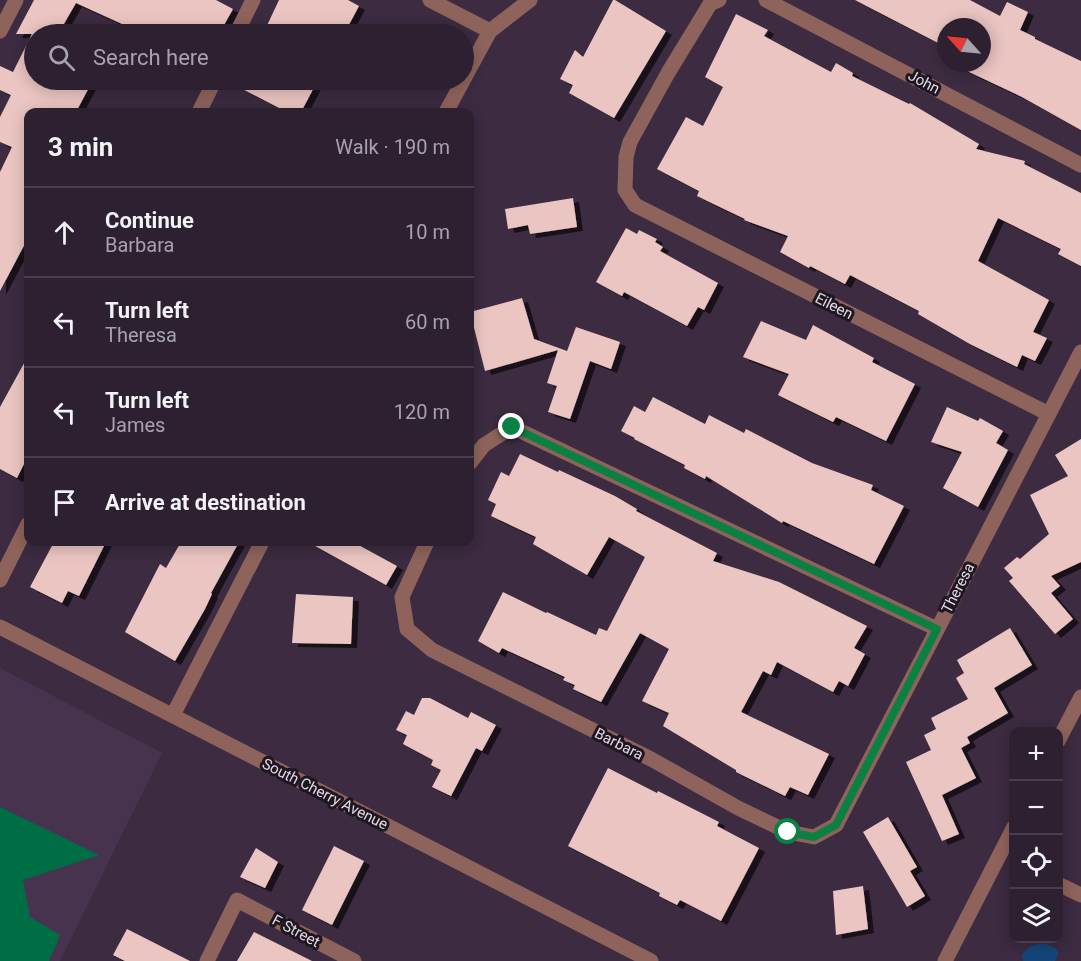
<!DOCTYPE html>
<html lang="en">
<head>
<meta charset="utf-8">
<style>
  body { margin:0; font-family:Roboto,sans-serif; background:#392d3d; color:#f1f3f6 }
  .controls { position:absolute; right:18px; bottom:18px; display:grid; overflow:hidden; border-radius:12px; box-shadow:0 3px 15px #0003 }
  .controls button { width:54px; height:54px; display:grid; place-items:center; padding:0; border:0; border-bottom:2px solid #483e4d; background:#2d2031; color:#f1f3f6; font:30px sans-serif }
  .compass { position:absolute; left:937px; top:18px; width:54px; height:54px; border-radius:50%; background:#2d2031; box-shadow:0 3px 15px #0003; rotate:297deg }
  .stop { position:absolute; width:18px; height:18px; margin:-14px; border:4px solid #0b8043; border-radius:50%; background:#fff }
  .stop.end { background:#0b8043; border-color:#fff; box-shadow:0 2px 6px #0008 }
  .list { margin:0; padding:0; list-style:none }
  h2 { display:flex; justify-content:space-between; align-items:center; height:78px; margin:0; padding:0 24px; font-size:26px }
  h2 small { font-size:20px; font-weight:400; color:#a7a3ab }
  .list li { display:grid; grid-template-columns:39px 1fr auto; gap:18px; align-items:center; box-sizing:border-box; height:90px; padding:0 24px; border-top:2px solid #483e4d }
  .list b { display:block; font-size:22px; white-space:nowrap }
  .list p { margin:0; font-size:20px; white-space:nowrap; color:#a7a3ab }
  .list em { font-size:20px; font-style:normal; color:#a7a3ab }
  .icon { flex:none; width:33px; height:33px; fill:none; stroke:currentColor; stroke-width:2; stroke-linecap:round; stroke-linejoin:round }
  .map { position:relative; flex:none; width:1081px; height:961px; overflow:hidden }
  .search { position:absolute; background:#2d2031; box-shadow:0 3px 15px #0003; left:24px; top:24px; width:450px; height:66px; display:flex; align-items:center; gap:15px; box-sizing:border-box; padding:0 21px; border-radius:33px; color:#a7a3ab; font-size:22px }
  .panel { position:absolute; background:#2d2031; box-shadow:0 3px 15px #0003; left:24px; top:108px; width:450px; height:438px; border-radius:12px }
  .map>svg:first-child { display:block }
</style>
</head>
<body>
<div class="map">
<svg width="1081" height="961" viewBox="0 0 1081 961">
  <defs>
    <filter id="shadow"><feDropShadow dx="6" dy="4" stdDeviation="0" flood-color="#0009"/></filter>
  </defs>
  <rect width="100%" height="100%" fill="#3c2b41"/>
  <path fill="#48334f" d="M0 668 162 753 60 961H0Z"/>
  <path fill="#006e45" d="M0 807 99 855 23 880 30 917 60 935 49 961H0Z"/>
  <path fill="#15467a" d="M1043 943 1055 948 1059 953 1055 961H1023L1022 954 1030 946Z"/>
  <path fill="#ebc5c2" filter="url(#shadow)" d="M34 0H216L233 9 219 34H128L131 28 76 3 58 34H34V80H93L76 112H28V238L0 291V172L12 147 0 142V117L11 95 0 90V66L13 72 32 34H16Z
    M279 0H348L359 6 344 34H263Z
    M613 0H615L666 31 614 118 569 93 573 85 560 79 575 50 583 57Z
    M855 0H970L1000 16 1007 2 1028 12 1020 30 1035 37V39L1081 61V130L1022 97 950 63H982V27H946V47Z
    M736 14 768 30 764 36 831 72 836 63 853 73 852 76 909 104 910 103 979 144 976 149 1025 161 1024 164 1081 193V266L1058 254 1061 249 998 218 978 261 1049 300 1033 332 1047 338 1035 361 1022 355 1017 367 970 344 918 314 919 311 850 275 845 284 810 266 809 268 780 252 788 236 744 220 745 219 697 196 699 191 657 169 686 117 703 126 723 87 705 77Z
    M225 80H318L301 112H287Z
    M573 198 577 227 530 234 528 225 508 229 505 209Z
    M626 228 637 234 639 230 657 239 655 242 663 247 660 251 718 283 704 310 698 307 687 326 624 292 622 296 596 282Z
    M522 298 534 339 567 351 576 327 620 342 611 369 590 361 570 419 548 412 557 386 547 383 558 350 485 371 470 312Z
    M761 321 806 340 813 325 874 358 872 362 915 384 886 441 836 417 833 422 778 395 789 374 743 357Z
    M28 356V456L17 478 0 469V407Z
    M653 397 705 424 709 415 744 433 746 429 812 463 873 485 871 490 904 506 874 564 783 521 782 523 706 476 705 479 684 468 685 465 634 439 635 438 621 431 634 406 645 412Z
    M947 407 978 421 980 418 1003 431 996 443 1008 450 978 507 943 488 962 452 931 442Z
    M1081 439V562L1051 576 1060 586 1051 593 1073 619 1055 634 1009 581 1013 578 1004 568 1017 557 1020 559 1049 534 1030 495 1068 476 1055 455Z
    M520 454 558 472 559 470 615 496 637 509 636 511 717 553 713 561 779 582 867 626 854 648 865 654 848 686 839 681 833 692 777 662 771 675 763 671 741 712 829 754 808 795 790 787 785 796 736 772V770L663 726 669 713 642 701 669 649 640 633 601 702 573 689 575 685 563 680 565 677 502 648 499 653 478 641 503 592 546 613 547 612 596 635 599 628 607 631 645 557 609 537 587 575 533 544 536 537 491 516 496 504 488 500 501 472 509 476Z
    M54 542H106L79 596 68 591 62 603 30 587Z
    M181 542H239L211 593 212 594 205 609 175 661 125 632 160 564 166 568Z
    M308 542H353L397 566 386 585Z
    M296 594 353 597 351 644 292 643Z
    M1010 628 1032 665 994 688 1008 713 967 737 970 743 961 748 976 778 942 795 959 834 942 841 906 762 931 750 924 735 936 729 931 718 968 699 956 678 964 673 957 660Z
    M422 698H430L468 718 471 712 496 725 482 751 476 748 451 796 432 787 441 770 431 765 433 760 403 744 407 735 396 730 406 711 414 715Z
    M608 768 657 793 658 791 719 822 717 826 759 848 721 921 680 900 677 905 659 896 660 893 568 846Z
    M888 817 917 867 910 871 925 896 907 907 863 832Z
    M334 846 364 861 332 925 302 910Z
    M256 848 278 862 265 888 240 877Z
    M863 886 868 929 836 935 833 891Z
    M127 929 190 961H125L113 955Z
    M254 932 312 961H237Z"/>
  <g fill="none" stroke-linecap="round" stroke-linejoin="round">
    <path stroke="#8e635c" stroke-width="15" d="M430 0 490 31
      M719 0 710 4 668 73 630 142 626 157 625 190 635 205 1049 414
      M766 0 1081 165
      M0 31 16 0
      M236 34 253 0
      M199 112 215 80
      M446 112 490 31 530 0
      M470 463 484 445 512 427 937 629
      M427 542 402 597 407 629 432 650 651 759 738 808 788 832 814 837 836 825 1081 352
      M0 580 28 524
      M0 627 651 961
      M173 715 262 542
      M1058 741 1081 697
      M1058 884 1081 895
      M207 961 237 900 354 961
      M945 961 1014 827"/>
  </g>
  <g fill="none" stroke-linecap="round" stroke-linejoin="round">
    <path stroke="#0b8043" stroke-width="8" d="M512 427 937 629 836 825 814 837 788 832"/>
  </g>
  <g text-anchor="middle" stroke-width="6" stroke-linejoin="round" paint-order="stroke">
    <g font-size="15" fill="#e2d7e5" stroke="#1e1721">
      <text transform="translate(924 82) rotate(28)" y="5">John</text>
      <text transform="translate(834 306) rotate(27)" y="5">Eileen</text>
      <text transform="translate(958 588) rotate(-63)" y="5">Theresa</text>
      <text transform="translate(619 744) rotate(27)" y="5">Barbara</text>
      <text transform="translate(325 794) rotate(27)" y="5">South Cherry Avenue</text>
      <text transform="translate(296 931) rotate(28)" y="5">F Street</text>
    </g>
  </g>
</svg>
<div class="controls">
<button>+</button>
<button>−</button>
<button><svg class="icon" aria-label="locate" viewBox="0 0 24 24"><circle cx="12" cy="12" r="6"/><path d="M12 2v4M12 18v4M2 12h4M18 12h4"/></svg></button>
<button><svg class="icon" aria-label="layers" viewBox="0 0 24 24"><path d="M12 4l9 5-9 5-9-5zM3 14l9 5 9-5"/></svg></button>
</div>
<svg class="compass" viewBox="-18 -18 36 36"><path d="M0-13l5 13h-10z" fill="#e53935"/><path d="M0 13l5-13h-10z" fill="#a7a3ab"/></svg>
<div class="stop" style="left:788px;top:832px"></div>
<div class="stop end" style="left:512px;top:427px"></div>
<div class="search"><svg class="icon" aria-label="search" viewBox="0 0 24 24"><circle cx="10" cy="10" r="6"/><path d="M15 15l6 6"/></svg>Search here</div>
<section class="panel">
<h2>3 min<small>Walk · 190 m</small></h2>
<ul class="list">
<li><svg class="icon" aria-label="ahead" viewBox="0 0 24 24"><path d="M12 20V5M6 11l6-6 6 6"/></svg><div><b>Continue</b><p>Barbara</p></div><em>10 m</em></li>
<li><svg class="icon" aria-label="left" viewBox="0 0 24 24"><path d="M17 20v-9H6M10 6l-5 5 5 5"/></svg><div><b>Turn left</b><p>Theresa</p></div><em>60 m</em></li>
<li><svg class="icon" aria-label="left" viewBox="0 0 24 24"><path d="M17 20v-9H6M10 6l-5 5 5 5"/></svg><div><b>Turn left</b><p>James</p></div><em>120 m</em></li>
<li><svg class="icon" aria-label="arrive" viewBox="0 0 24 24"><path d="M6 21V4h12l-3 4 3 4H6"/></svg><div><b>Arrive at destination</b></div></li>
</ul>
</section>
</div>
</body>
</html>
